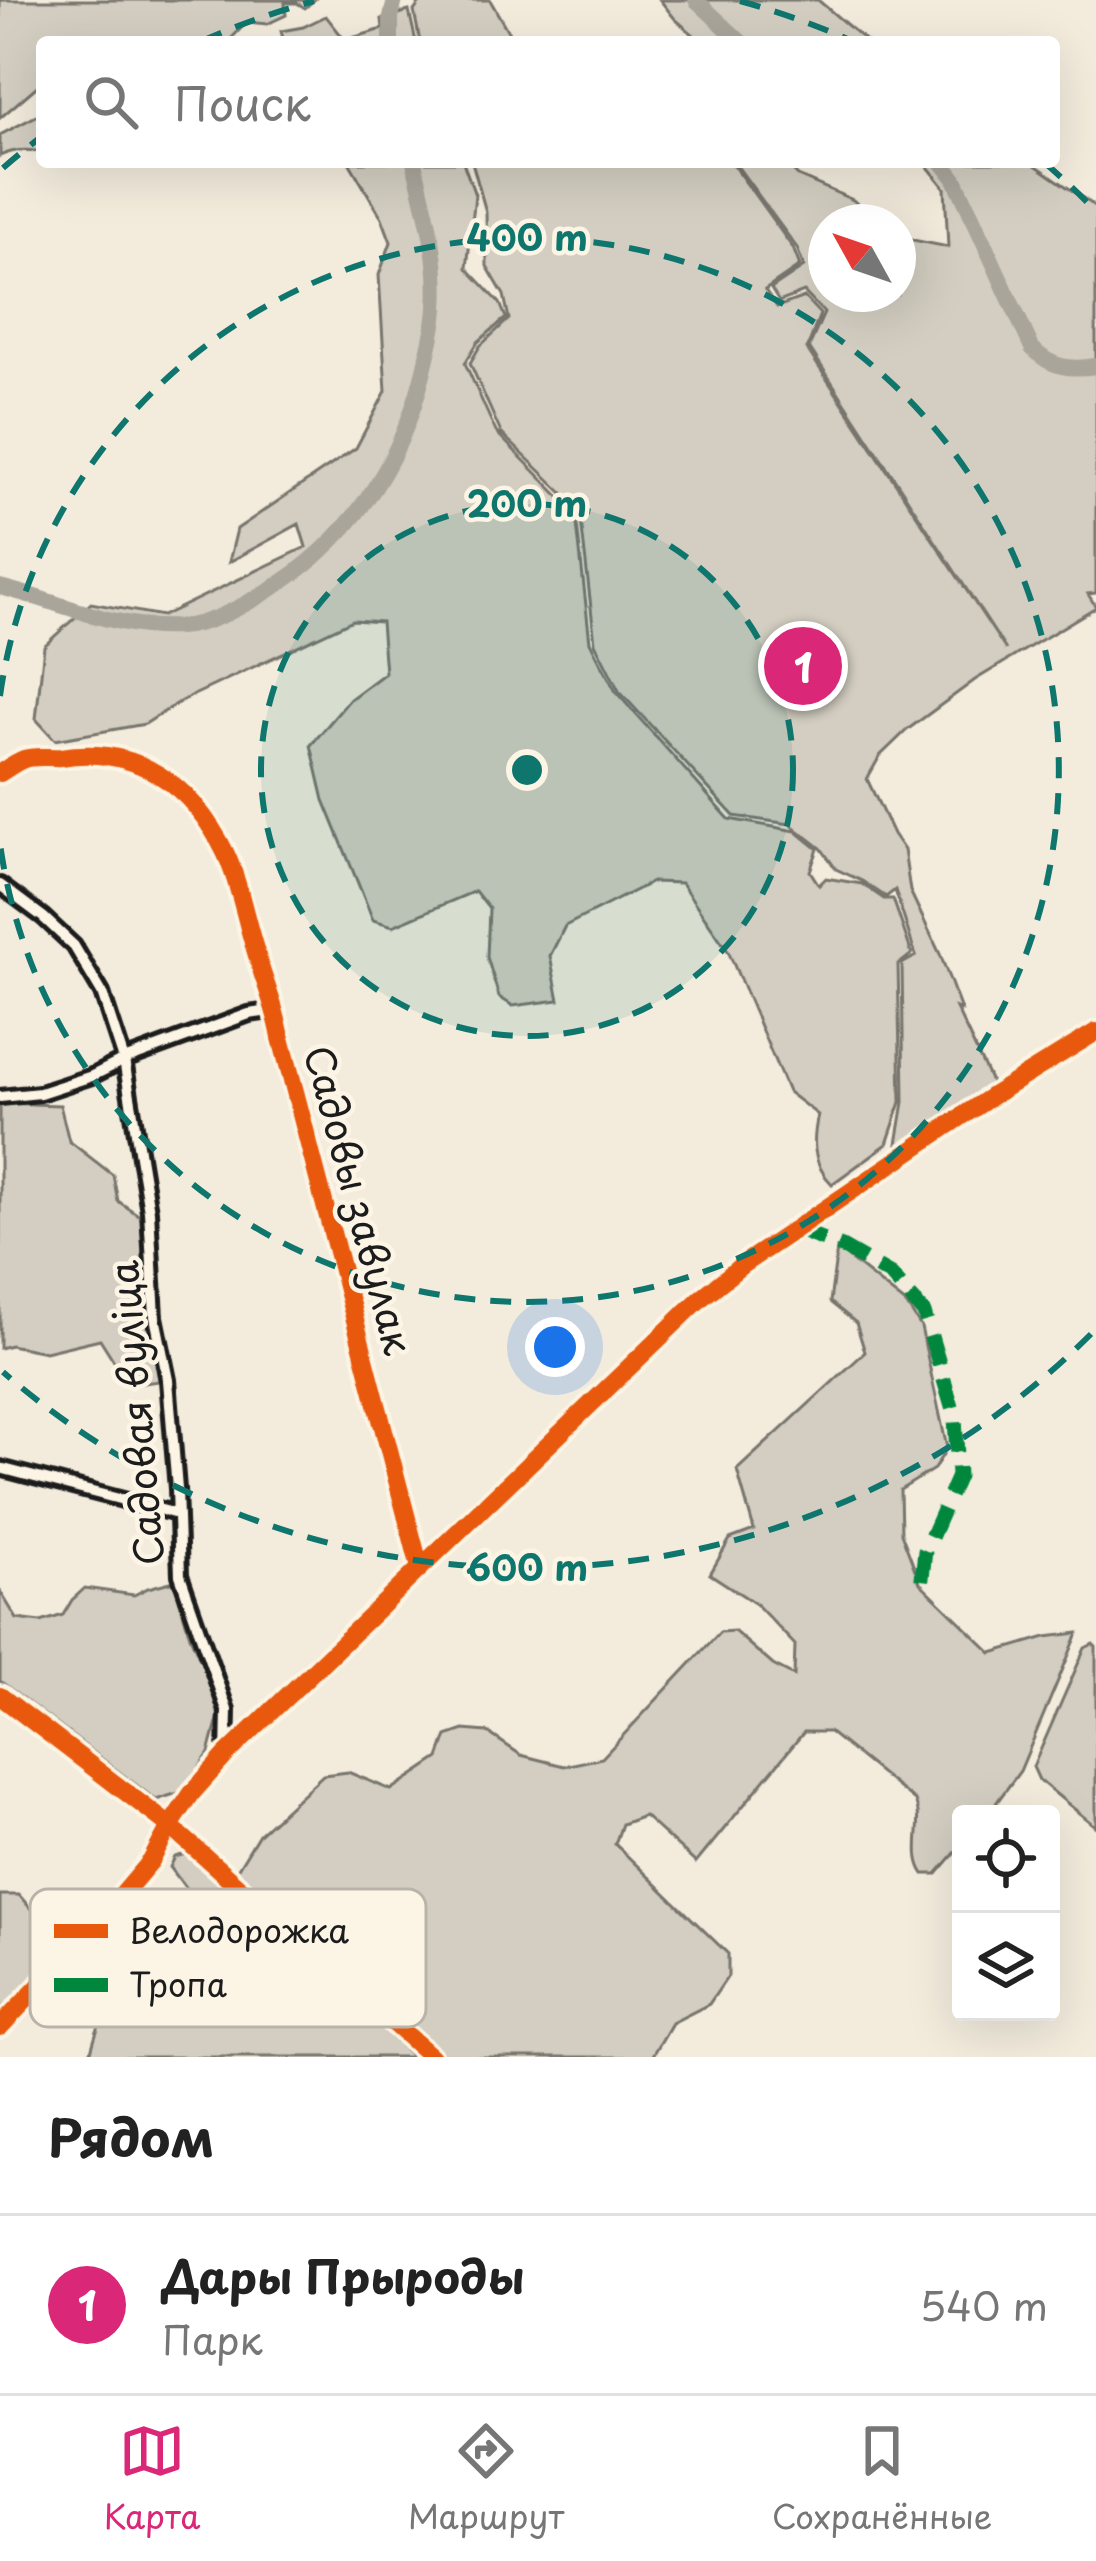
<!DOCTYPE html>
<html lang="ru">
<head>
<meta charset="utf-8">
<style>
  body { margin:0; font-family:"Playpen Sans",sans-serif; background:#f2f2f2; color:#222 }
  .controls { position:absolute; right:36px; bottom:36px; display:grid; overflow:hidden; border-radius:12px; box-shadow:0 12px 48px #0002 }
  .controls button { width:108px; height:108px; display:grid; place-items:center; padding:0; border:0; border-bottom:3px solid #e0e0e0; background:#fff; color:#222; font:60px sans-serif }
  .compass { position:absolute; left:808px; top:204px; width:108px; height:108px; border-radius:50%; background:#fff; box-shadow:0 12px 48px #0002; rotate:310deg }
  .you { position:absolute; left:555px; top:1347px; width:42px; height:42px; margin:-30px; border:9px solid #fff; border-radius:50%; background:#1a73e8; box-shadow:0 0 0 18px #1a73e833 }
  .badge { display:grid; place-items:center; width:78px; height:78px; border-radius:50%; background:#db2777; color:#fff; font-size:39px; font-weight:700 }
  .pin { position:absolute; translate:-50% -50%; border:6px solid #fff; box-shadow:0 3px 12px #0006 }
  .list { margin:0; padding:0; list-style:none }
  h2 { display:flex; justify-content:space-between; align-items:center; height:156px; margin:0; padding:0 48px; font-size:51px }
  h2 small { font-size:39px; font-weight:400; color:#767676 }
  .list li { display:grid; grid-template-columns:78px 1fr auto; gap:36px; align-items:center; box-sizing:border-box; height:180px; padding:0 48px; border-top:3px solid #e0e0e0 }
  .list b { display:block; font-size:45px; white-space:nowrap }
  .list p { margin:0; font-size:39px; white-space:nowrap; color:#767676 }
  .list em { font-size:39px; font-style:normal; color:#767676 }
  .icon { flex:none; width:66px; height:66px; fill:none; stroke:currentColor; stroke-width:2; stroke-linecap:round; stroke-linejoin:round }
  .map { position:relative; flex:none; width:1096px; height:2057px; overflow:hidden }
  .search { position:absolute; background:#fff; box-shadow:0 12px 48px #0002; left:36px; right:36px; top:36px; height:132px; display:flex; align-items:center; gap:30px; box-sizing:border-box; padding:0 42px; border-radius:12px; color:#767676; font-size:45px }
  .sheet { height:336px; background:#fff }
  nav { display:flex; justify-content:space-around; align-items:center; box-sizing:border-box; height:168px; border-top:3px solid #e0e0e0; background:#fff; font-size:33px; color:#767676 }
  nav a { display:grid; justify-items:center; gap:6px }
  nav .on { color:#db2777 }
  .map>svg:first-child { display:block }
</style>
</head>
<body>
<div class="map">
<svg width="1096" height="2057" viewBox="0 0 1096 2057">
  <rect width="100%" height="100%" fill="#f3ecdd"/>
  <filter id="ink" filterUnits="userSpaceOnUse"><feTurbulence type="fractalNoise" baseFrequency=".00833" numOctaves="2"/><feDisplacementMap in="SourceGraphic" scale="24" xChannelSelector="R" yChannelSelector="G"/><feConvolveMatrix kernelMatrix="1 2 1 2 8 2 1 2 1" color-interpolation-filters="sRGB"/></filter>
  <g filter="url(#ink)">
    <path fill="#d3cec1" stroke="#78756e" stroke-width="3" d="M0 0H314L305 8 297 3H285L286 15 267 24 247 22 228 42H42V82L0 118Z
      M422 0H490L514 42H420L414 11Z
      M660 0H818L867 42H702L675 19Z
      M409 11 416 42H284L281 31 303 27 326 16 345 40 383 29 382 19Z
      M42 113V152C27 149 14 149 0 156V135Z
      M349 162H463L475 195 467 268 500 303 506 318 478 342 465 363 496 432 564 501 577 524 590 642 616 692 729 819 796 831 818 849 810 871 819 885 826 878 862 884 884 899H893L912 954 898 965 901 1102 887 1144 832 1184C812 1164 812 1141 818 1115L788 1092 728 951 681 883 652 882 565 926 550 956 559 1000 513 1006 499 997 487 957 489 909 475 891 393 926 373 920 324 800 311 745 350 699 385 673 381 622 353 620 181 701 145 724 55 740 36 719 44 646 91 603 162 616 306 547 299 524 229 562 237 529 356 448 386 391 379 275 391 242 382 218Z
      M472 162H731L793 248 800 266 765 290 777 307 804 297 820 314 807 349 1006 650 809 347 824 313 804 292 779 302 771 289 804 267 797 248 734 162H784L798 176 853 200 877 222H826V294H898V237L948 247 945 188 924 162H1031L1096 207V593L1088 594 1096 607 975 680 907 730 880 756 867 779 893 834 904 850 910 891 940 954 961 1010 956 1008 992 1084 896 1150 904 1102 902 964 916 956 895 890 886 897 862 881 836 869 821 848 790 824 734 816 619 691 595 643 581 520 568 498 501 433 470 363 480 346 509 319 504 295 487 266 486 212Z
      M0 1103 60 1105 69 1141 113 1175 118 1201 140 1216 147 1228 146 1282 159 1381 129 1385 100 1339 45 1352 10 1345 0 1348Z
      M837 1249 906 1304 921 1327 947 1448 934 1469 900 1490 901 1533 920 1583 992 1653 1046 1637 1078 1633 1020 1771 988 1814H961V1846L937 1874H924C909 1853 925 1824 915 1801L829 1732H804L696 1863 644 1816 622 1824 615 1844 728 1954V1976L709 2004 672 2023 652 2057H446L237 1870 259 1834 323 1775 348 1772 391 1790 439 1758 447 1736 464 1730 487 1732 521 1755 564 1766 602 1758 720 1632 734 1631 773 1665 794 1676 795 1645 756 1604 710 1574 730 1539 754 1530 737 1470 865 1352 856 1323 830 1302Z
      M174 1581 190 1636 209 1680 219 1716 209 1753 191 1779 178 1793 156 1800 0 1681V1591L17 1619 41 1622 63 1615 72 1600 85 1588 134 1595 148 1588Z
      M1093 1644 1096 1647V1827L1039 1780 1033 1767 1085 1648Z
      M186 1854 399 2044 412 2057H89C94 2042 97 2024 107 2012 134 1977 182 1954 198 1913L193 1898 170 1867 175 1857Z
      M0 1895H19L60 1943 50 1961 0 2010Z"/>
    <g fill="none" stroke-linecap="round" stroke-linejoin="round">
      <path stroke="#aaa59b" stroke-width="16" d="M696 0 741 42
        M391 42V17L395 0
        M942 162 955 179 1032 348C1051 368 1070 370 1096 366
        M0 587C57 601 119 631 179 627 209 625 237 609 263 594 349 544 401 465 424 370 429 349 435 328 436 307 440 258 425 209 414 162"/>
      <defs>
        <path id="minor" d="M0 773C8 768 16 762 24 759 35 755 49 758 61 757 137 745 192 785 225 852 239 881 245 918 255 949 263 980 276 1007 281 1038L420 1568
          M0 885 43 917 74 946 102 993 124 1060 149 1211 155 1317 168 1380 177 1489 180 1575 227 1710 226 1755
          M0 1097 40 1093 92 1076 124 1060 249 1014 276 1010
          M0 1468 177 1514
          M0 1696 170 1826 431 2057
          M0 2027 88 1935 151 1861 170 1826 192 1793 226 1755 700 1299 742 1265 992 1096 1096 1032"/>
      </defs>
      <use href="#minor" stroke="#1c1c1c" stroke-width="20"/>
      <use href="#minor" stroke="#fcf5e5" stroke-width="10"/>
      <path stroke="#00873e" stroke-width="15" stroke-dasharray="30 15" stroke-linecap="butt" d="M796 1229 842 1247 891 1275 924 1313 955 1417 958 1476 925 1551 921 1587"/>
      <defs>
        <path id="cycleway" d="M0 773C8 768 16 762 24 759 35 755 49 758 61 757 137 745 192 785 225 852 239 881 245 918 255 949 263 980 276 1007 281 1038L420 1568
          M0 1696 170 1826 431 2057
          M0 2027 88 1935 151 1861 170 1826 192 1793 226 1755 700 1299 742 1265 992 1096 1096 1032"/>
      </defs>
      <use href="#cycleway" stroke="#fcf5e5" stroke-width="26"/>
      <use href="#cycleway" stroke="#e8590c" stroke-width="18"/>
    </g>
  </g>
  <circle cx="527" cy="770" r="266" fill="#0f766e" fill-opacity=".12"/>
  <g fill="none" stroke="#0f766e" stroke-width="6" stroke-dasharray="21 15">
    <circle cx="527" cy="770" r="266"/>
    <path d="M0 696A532 532 0 1 1 0 844"/>
    <path d="M1091 1334A798 798 0 0 1 3 1372M3 168A798 798 0 0 1 41 137M202 41A798 798 0 0 1 314 1M740 1A798 798 0 0 1 852 41M1045 163A798 798 0 0 1 1091 206"/>
  </g>
  <g text-anchor="middle" stroke-width="9" stroke-linejoin="round" paint-order="stroke">
    <g font-size="39" fill="#1c1c1c" stroke="#fcf5e5">
      <text transform="translate(358 1200) rotate(75)" y="14">Садовы завулак</text>
      <text transform="translate(137 1413) rotate(-95)" y="14">Садовая вуліца</text>
    </g>
  </g>
  <rect x="30" y="1889" width="396" height="138" rx="18" fill="#fcf5e5" stroke="#b9b4a9" stroke-width="3"/>
  <rect x="54" y="1924" width="54" height="14" fill="#e8590c"/>
  <rect x="54" y="1978" width="54" height="14" fill="#00873e"/>
  <g font-size="33" fill="#1c1c1c">
    <text x="129" y="1943">Велодорожка</text>
    <text x="129" y="1997">Тропа</text>
  </g>
  <circle cx="527" cy="770" r="18" fill="#0f766e" stroke="#fcf5e5" stroke-width="6"/>
  <g font-size="36" text-anchor="middle" font-weight="bold" fill="#0f766e" stroke="#fcf5e5" stroke-width="9" stroke-linejoin="round" paint-order="stroke">
    <text x="527" y="251">400 m</text>
    <text x="527" y="517">200 m</text>
    <text x="527" y="1581">600 m</text>
  </g>
</svg>
<div class="controls">
<button><svg class="icon" aria-label="locate" viewBox="0 0 24 24"><circle cx="12" cy="12" r="6"/><path d="M12 2v4M12 18v4M2 12h4M18 12h4"/></svg></button>
<button><svg class="icon" aria-label="layers" viewBox="0 0 24 24"><path d="M12 4l9 5-9 5-9-5zM3 14l9 5 9-5"/></svg></button>
</div>
<svg class="compass" viewBox="-18 -18 36 36"><path d="M0-13l5 13h-10z" fill="#e53935"/><path d="M0 13l5-13h-10z" fill="#767676"/></svg>
<div class="you"></div>
<div class="pin badge" style="left:803px;top:666px">1</div>
<div class="search"><svg class="icon" aria-label="search" viewBox="0 0 24 24"><circle cx="10" cy="10" r="6"/><path d="M15 15l6 6"/></svg>Поиск</div>
</div>
<section class="sheet">
<h2>Рядом<small></small></h2>
<ul class="list">
<li><span class="badge">1</span><div><b>Дары Прыроды</b><p>Парк</p></div><em>540 m</em></li>
</ul>
</section>
<nav>
<a class="on"><svg class="icon" aria-label="map" viewBox="0 0 24 24"><path d="M3 6l6-2 6 2 6-2v14l-6 2-6-2-6 2zM9 4v14M15 6v14"/></svg>Карта</a>
<a><svg class="icon" aria-label="directions" viewBox="0 0 24 24"><path d="M12 3l9 9-9 9-9-9zM9 14v-3h6M13 9l2 2-2 2"/></svg>Маршрут</a>
<a><svg class="icon" aria-label="saved" viewBox="0 0 24 24"><path d="M7 4h10v16l-5-4-5 4z"/></svg>Сохранённые</a>
</nav>
</body>
</html>
